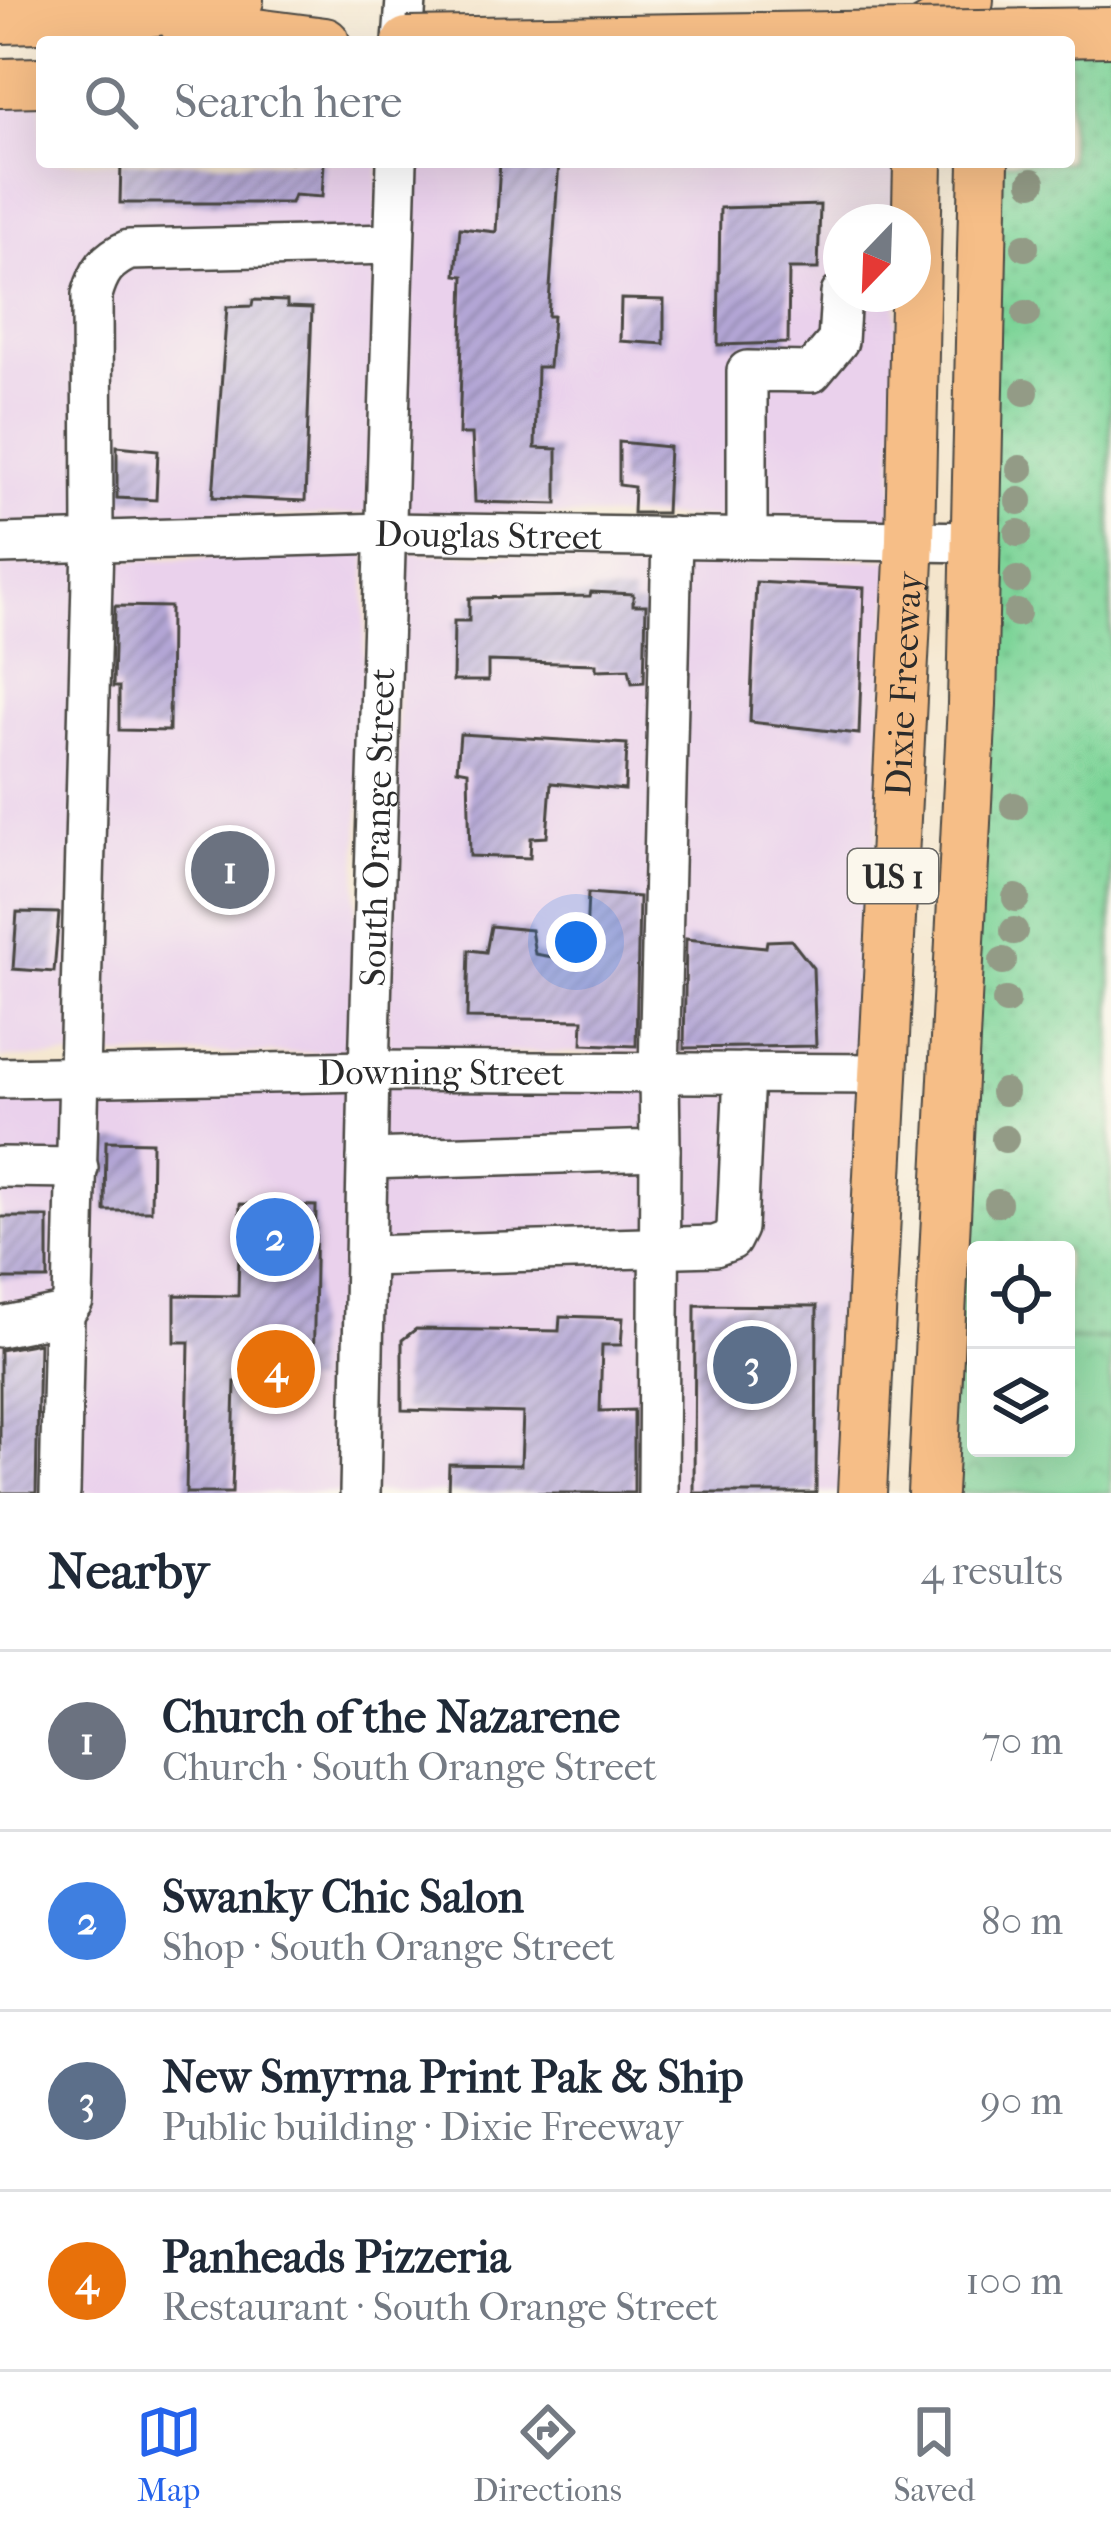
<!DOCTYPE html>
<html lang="en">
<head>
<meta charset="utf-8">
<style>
  body { margin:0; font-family:"IM FELL French Canon",serif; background:#f2f2f3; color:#1f2937 }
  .controls { position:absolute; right:36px; bottom:36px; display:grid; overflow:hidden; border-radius:12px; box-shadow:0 12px 48px #0002 }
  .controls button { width:108px; height:108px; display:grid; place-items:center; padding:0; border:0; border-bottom:3px solid #e0e1e3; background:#fff; color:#1f2937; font:60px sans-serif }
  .compass { position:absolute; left:823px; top:204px; width:108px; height:108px; border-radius:50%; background:#fff; box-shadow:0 12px 48px #0002; rotate:203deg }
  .you { position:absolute; left:576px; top:942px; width:42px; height:42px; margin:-30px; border:9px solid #fff; border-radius:50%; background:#1a73e8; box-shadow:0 0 0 18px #1a73e833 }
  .badge { display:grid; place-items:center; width:78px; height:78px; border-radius:50%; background:#2563eb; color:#fff; font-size:39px; font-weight:700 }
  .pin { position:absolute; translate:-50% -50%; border:6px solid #fff; box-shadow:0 3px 12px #0006 }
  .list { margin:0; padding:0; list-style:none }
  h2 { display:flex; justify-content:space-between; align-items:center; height:156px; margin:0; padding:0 48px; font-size:51px }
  h2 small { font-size:39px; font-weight:400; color:#747a83 }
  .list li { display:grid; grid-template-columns:78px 1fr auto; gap:36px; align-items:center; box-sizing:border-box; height:180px; padding:0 48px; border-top:3px solid #e0e1e3 }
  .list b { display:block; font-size:45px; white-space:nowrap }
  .list p { margin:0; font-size:39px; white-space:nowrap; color:#747a83 }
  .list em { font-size:39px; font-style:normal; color:#747a83 }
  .icon { flex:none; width:66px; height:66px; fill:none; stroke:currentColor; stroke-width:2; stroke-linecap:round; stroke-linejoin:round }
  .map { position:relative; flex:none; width:1111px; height:1493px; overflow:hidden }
  .search { position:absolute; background:#fff; box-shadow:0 12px 48px #0002; left:36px; right:36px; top:36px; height:132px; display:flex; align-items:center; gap:30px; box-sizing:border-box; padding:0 42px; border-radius:12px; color:#747a83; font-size:45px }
  .sheet { height:876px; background:#fff }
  nav { display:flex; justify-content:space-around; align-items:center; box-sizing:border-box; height:168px; border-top:3px solid #e0e1e3; background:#fff; font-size:33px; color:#747a83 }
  nav a { display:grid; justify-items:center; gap:6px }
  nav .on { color:#2563eb }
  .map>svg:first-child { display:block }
</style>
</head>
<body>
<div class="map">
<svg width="1111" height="1493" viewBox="0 0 1111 1493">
  <defs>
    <pattern id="grass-dots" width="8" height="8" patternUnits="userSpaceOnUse" patternTransform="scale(3)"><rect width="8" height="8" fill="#7dd498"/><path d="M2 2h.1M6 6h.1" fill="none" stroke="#6cb683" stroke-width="1.8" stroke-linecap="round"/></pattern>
    <pattern id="park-crowns" width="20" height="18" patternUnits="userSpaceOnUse" patternTransform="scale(3)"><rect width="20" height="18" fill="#7dd498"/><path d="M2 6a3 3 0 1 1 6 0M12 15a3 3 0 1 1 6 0" fill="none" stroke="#6cb683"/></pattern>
    <pattern id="building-hatch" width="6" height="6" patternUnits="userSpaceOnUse" patternTransform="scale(3)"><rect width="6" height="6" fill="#b3a6d5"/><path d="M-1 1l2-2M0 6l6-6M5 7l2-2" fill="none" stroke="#9287ad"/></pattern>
  </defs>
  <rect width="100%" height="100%" fill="#fbf7ec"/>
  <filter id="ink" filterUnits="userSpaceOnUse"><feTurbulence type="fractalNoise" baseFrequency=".00833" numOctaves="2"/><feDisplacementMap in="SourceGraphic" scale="24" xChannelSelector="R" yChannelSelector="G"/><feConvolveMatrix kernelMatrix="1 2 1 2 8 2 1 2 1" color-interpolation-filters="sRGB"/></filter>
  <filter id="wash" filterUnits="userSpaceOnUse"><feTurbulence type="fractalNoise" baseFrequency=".004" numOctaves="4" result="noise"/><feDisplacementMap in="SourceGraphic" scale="48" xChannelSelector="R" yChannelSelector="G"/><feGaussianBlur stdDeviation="2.7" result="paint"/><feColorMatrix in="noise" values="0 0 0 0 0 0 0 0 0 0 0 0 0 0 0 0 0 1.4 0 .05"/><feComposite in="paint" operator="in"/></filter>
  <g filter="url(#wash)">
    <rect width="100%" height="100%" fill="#f4e5cc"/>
    <path fill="#ead1ec" d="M42 102V162H379L368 514 0 525V103Z
      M415 162H900L899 222H841V294H897L893 520 404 514Z
      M367 553 352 1052 0 1058V564Z
      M403 553 891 559 866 1054 387 1052Z
      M883 1074 862 1493H0V1078Z"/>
    <path fill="url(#grass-dots)" stroke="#548062" stroke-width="3" d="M1111 36V1339L1066 1340V1250H976V1342L939 1343 984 162H1069V42Z"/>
    <path fill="url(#park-crowns)" stroke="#548062" stroke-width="3" d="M1111 1339V1493H932L939 1343 976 1342V1448H1066V1340Z"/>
    <g id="blocks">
      <path fill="url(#building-hatch)" d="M121 162H324L322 197 294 195 291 203H120Z
        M500 162H559L548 316H553L549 367H537L535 448 557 449V504L475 502 472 434H459L464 276 456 275 460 228 496 232Z
        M820 205 818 269H789L788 343 718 345 720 208Z
        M621 299 664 300V344L620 341Z
        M253 300 287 301V307L312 308 305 501 213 497 227 307 252 306Z
        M619 442 669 447 666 513H633L634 487 619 485Z
        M117 446 158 450 156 500 117 498Z
        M756 582 864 588 859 734 750 722Z
        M591 592 633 594V605H646L644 682 632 683 629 669 596 670V664L488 661V681H453L454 621H469V598L590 596Z
        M115 606 170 607 169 731 119 730V687H113Z
        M460 734 627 744 625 790 551 783 547 837 531 838 530 858 470 856 468 771 457 769Z
        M588 893 639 897 636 1046 582 1044 583 1020 467 1018 469 950 486 952 491 926 531 930 535 954 585 963Z
        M17 912 59 913 54 972 13 969Z
        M686 939 766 947 767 941 791 940 813 968 816 1046 684 1048Z
        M106 1141 152 1142 151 1211H105Z
        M240 1204 316 1206 313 1383 235 1382 232 1493H186L189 1342H175V1295L238 1296Z
        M0 1217H48V1279H0Z
        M695 1305 817 1306 816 1493H694Z
        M560 1316 623 1318 621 1345H602L600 1411 634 1410V1493H448L449 1464 521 1465 523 1413 402 1410V1340L416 1329 559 1331Z
        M39 1343 36 1493H0V1350Z"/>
    </g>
  </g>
  <g filter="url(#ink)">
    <use href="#blocks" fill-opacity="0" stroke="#494743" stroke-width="3"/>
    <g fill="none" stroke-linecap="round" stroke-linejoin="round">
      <defs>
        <g id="minor">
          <path d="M403 42 406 0"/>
          <path d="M747 538V371L812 372 838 341 841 294"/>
          <path id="s1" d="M0 544 386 533 978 542"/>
          <path id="s2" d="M0 1078 369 1071 883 1074"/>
          <path d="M367 1159 660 1150 659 1072 672 537"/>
          <path d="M0 1167 78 1168"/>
          <path d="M365 1256 715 1246 731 1240 737 1228 744 1073"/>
          <path d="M0 1327 64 1314 73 1301 93 542 92 295C99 271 106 260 129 250L394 244"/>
          <path d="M60 1493 64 1314"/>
          <path id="s3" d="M360 1493 369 1071 397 162"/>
          <path d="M658 1493 660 1150"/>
        </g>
        <g id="major">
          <path d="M0 19 120 16 239 0"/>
          <path d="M184 24 325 42"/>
          <path d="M907 42 955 14 969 0"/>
          <path d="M0 83 42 82"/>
          <path id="s4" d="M862 1493 910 540 918 162"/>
          <path d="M932 1493 972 704 984 162"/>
        </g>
      </defs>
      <use href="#minor" stroke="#494743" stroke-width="44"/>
      <use href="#major" stroke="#494743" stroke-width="52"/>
      <use href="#minor" stroke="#fff" stroke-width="39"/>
      <use href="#major" stroke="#f6be87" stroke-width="48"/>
      <defs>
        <path id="major-bridge" d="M407 42 1111 32"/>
      </defs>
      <use href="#major-bridge" stroke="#494743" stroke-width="52" stroke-linecap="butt"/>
      <use href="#major-bridge" stroke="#f6be87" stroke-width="48"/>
    </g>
    <g fill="#939b86">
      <circle cx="1032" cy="182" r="14"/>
      <circle cx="1025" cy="247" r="14"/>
      <circle cx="1026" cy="314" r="14"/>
      <circle cx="1025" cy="392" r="14"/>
      <circle cx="1020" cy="469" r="14"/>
      <circle cx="1019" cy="501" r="14"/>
      <circle cx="1018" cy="533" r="14"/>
      <circle cx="1017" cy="580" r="14"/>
      <circle cx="1017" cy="613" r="14"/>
      <circle cx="1014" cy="806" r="14"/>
      <circle cx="1016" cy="898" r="14"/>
      <circle cx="1014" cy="931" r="14"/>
      <circle cx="1003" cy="961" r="14"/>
      <circle cx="1006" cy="1001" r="14"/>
      <circle cx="1004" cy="1092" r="14"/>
      <circle cx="1005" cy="1139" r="14"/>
      <circle cx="998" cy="1203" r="14"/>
    </g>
  </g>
  <g text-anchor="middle" stroke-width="9" stroke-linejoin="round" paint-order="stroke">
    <rect fill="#fbf7ec" stroke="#696865" stroke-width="3" x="848" y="849" width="90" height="54" rx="9"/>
    <g font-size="33" font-weight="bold" fill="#2b2b2b">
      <text x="893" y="888">US 1</text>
    </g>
    <g font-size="36" fill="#2b2b2b" stroke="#fbf7ec">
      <text dy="13" stroke="none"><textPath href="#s1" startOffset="489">Douglas Street</textPath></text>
      <text dy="13" stroke="none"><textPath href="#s4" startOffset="810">Dixie Freeway</textPath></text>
      <text dy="13" stroke="none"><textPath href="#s3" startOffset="666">South Orange Street</textPath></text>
      <text dy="13" stroke="none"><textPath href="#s2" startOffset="441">Downing Street</textPath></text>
    </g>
  </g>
</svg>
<div class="controls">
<button><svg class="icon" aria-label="locate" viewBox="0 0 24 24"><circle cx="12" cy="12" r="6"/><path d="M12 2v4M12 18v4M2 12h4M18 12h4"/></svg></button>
<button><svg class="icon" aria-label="layers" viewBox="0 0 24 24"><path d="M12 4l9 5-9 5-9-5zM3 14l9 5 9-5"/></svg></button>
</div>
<svg class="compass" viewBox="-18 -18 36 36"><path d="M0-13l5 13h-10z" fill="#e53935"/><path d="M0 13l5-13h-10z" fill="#747a83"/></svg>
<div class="you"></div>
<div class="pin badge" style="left:230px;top:870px;background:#6b7280">1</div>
<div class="pin badge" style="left:275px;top:1237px;background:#3f7fe0">2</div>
<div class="pin badge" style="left:752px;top:1365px;background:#5c6f8a">3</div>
<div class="pin badge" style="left:276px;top:1369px;background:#e8710a">4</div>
<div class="search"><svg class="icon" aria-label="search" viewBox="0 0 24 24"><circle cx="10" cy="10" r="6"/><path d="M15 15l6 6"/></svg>Search here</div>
</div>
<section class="sheet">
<h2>Nearby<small>4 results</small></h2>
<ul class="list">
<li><span class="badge" style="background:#6b7280">1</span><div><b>Church of the Nazarene</b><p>Church · South Orange Street</p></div><em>70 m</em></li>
<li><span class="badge" style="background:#3f7fe0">2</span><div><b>Swanky Chic Salon</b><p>Shop · South Orange Street</p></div><em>80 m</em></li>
<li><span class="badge" style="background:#5c6f8a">3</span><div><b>New Smyrna Print Pak &amp; Ship</b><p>Public building · Dixie Freeway</p></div><em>90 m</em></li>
<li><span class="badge" style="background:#e8710a">4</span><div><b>Panheads Pizzeria</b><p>Restaurant · South Orange Street</p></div><em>100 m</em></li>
</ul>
</section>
<nav>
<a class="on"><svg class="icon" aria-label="map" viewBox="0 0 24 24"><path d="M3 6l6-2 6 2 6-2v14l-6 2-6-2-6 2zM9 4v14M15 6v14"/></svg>Map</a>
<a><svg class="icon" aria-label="directions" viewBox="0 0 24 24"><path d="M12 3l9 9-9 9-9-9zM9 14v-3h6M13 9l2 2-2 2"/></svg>Directions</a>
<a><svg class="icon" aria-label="saved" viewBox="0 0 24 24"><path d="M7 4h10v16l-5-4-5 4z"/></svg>Saved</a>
</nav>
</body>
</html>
